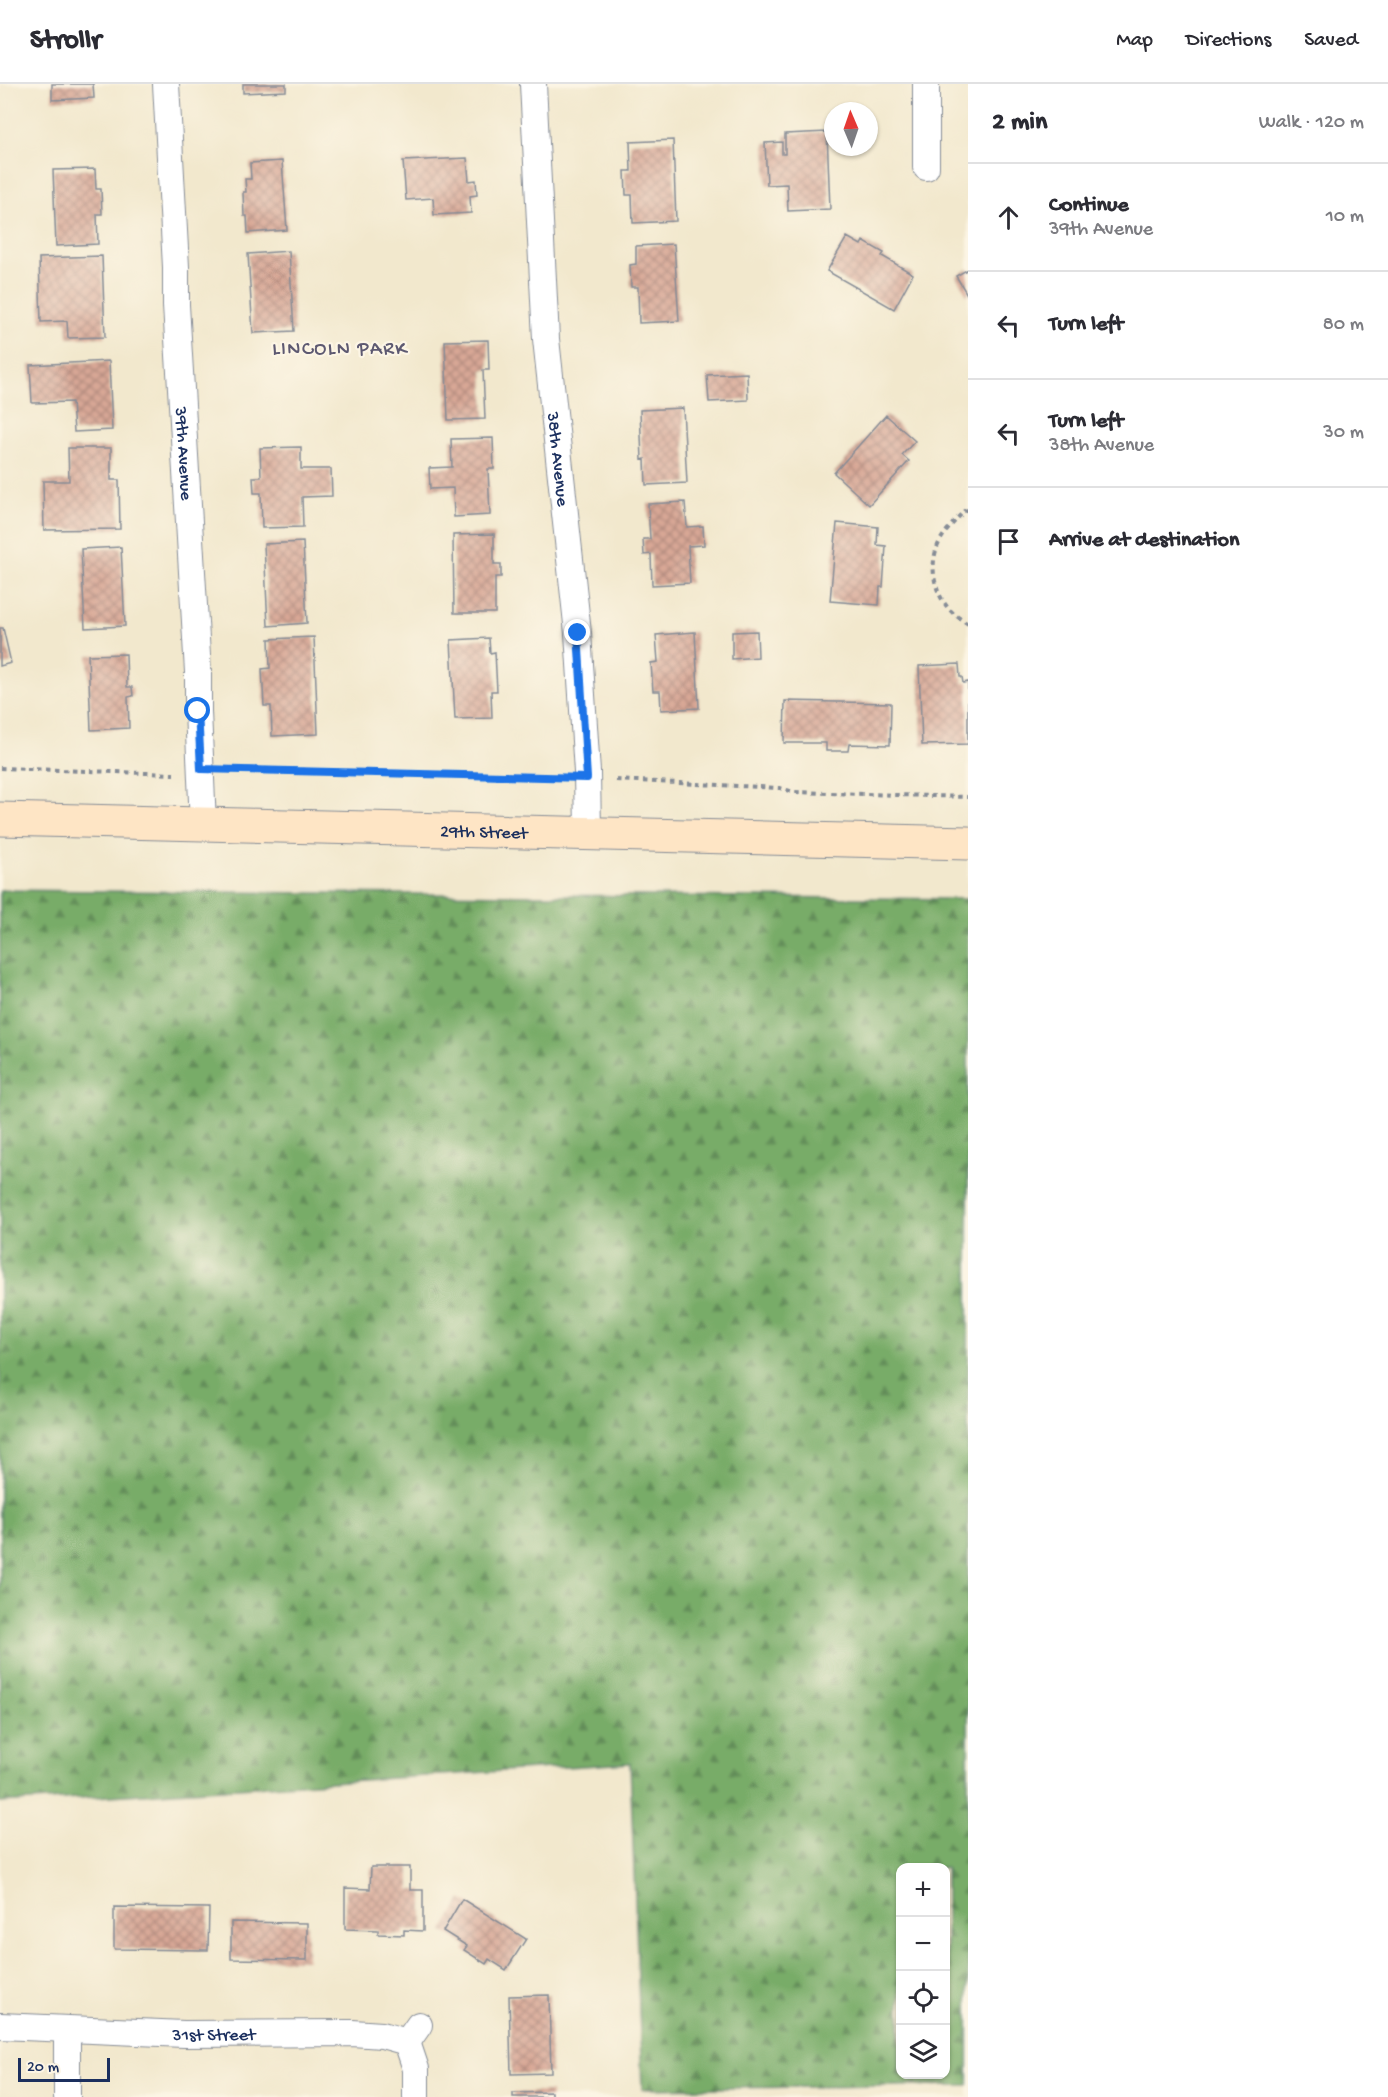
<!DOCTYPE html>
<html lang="en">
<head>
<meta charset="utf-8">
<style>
  body { margin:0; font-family:"Gochi Hand",sans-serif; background:#f7f7f7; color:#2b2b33 }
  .controls { position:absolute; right:18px; bottom:18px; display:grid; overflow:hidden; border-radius:12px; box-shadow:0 2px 4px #0004 }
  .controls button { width:54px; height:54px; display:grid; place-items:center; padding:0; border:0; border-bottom:2px solid #e1e1e2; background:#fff; color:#2b2b33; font:30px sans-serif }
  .compass { position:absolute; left:824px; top:18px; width:54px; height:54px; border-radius:50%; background:#fff; box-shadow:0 2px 4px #0004; rotate:358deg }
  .scale { position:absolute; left:18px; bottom:15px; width:92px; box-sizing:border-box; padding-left:6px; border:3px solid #1b2f5e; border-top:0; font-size:16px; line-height:21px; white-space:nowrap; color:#1b2f5e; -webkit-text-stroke:4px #fcf5e5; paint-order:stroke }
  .stop { position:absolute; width:18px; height:18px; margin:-14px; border:4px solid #1a73e8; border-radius:50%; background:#fff }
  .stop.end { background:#1a73e8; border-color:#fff; box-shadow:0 2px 6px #0008 }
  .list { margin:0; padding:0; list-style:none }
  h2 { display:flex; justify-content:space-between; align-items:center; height:78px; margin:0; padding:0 24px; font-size:26px }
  h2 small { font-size:20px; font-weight:400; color:#7c7c81 }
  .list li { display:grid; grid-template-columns:39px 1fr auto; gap:18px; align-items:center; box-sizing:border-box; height:108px; padding:0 24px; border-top:2px solid #e1e1e2 }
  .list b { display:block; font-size:22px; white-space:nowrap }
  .list p { margin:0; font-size:20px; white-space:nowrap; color:#7c7c81 }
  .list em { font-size:20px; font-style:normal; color:#7c7c81 }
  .icon { flex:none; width:33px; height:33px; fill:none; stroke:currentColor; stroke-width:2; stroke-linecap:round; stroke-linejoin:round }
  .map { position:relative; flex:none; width:968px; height:2013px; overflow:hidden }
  header { display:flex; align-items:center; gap:36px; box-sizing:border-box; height:84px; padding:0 30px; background:#fff; border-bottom:2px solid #e1e1e2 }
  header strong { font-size:28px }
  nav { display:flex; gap:33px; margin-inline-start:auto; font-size:21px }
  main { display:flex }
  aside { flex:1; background:#fff }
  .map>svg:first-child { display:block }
</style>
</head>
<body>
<header>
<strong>Strollr</strong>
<nav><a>Map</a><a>Directions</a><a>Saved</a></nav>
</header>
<main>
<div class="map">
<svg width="968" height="2013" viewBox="0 0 968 2013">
  <defs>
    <pattern id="forest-firs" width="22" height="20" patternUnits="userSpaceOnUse" patternTransform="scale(1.5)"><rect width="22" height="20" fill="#78ac68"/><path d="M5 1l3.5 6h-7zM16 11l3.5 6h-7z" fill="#628c59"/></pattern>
    <pattern id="building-cross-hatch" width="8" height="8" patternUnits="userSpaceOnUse" patternTransform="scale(1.5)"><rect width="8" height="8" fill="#d8a795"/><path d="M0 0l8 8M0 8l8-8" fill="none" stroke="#ae887d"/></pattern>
  </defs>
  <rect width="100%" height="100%" fill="#fcf5e5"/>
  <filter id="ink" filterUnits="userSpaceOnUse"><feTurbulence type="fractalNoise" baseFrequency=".0167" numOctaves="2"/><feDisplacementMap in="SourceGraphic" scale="12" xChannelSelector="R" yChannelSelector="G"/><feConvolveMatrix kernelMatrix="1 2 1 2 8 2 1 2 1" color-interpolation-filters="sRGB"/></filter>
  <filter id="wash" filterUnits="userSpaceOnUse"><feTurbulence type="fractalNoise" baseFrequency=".008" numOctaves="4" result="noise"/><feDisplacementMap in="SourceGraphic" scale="24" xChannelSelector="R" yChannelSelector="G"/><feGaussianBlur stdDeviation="1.35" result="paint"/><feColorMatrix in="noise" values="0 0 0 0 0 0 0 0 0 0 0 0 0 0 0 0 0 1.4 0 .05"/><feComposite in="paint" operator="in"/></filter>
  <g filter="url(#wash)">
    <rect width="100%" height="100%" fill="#f2e8cd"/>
    <path fill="url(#forest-firs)" stroke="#4a6e63" stroke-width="1.5" fill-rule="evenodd" d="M0 806 968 815V2001L642 2005 630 1679 0 1719ZM900 1784H946V1990H900Z"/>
    <g id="blocks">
      <path fill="url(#building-cross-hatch)" d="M52 0H93L94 14 52 16Z
        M243 0H286V7L243 9Z
        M827 48 830 125 788 127 787 100 767 101 765 59 782 58V70H785V50Z
        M673 56 676 137 633 139 632 111H626L625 87H631L630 58Z
        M467 74 469 97 476 96 477 111 470 112 471 129 434 131 433 114 406 116 403 77Z
        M282 77 287 146 248 149 247 132H244L243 108H246L245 95H251L250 79Z
        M95 85 96 105H101L102 130H97L98 160 56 162 53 86Z
        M847 153 861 161 863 157 884 169 882 172 913 190 894 225 827 187Z
        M674 160 679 237 639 239 638 203H631L630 181 636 180V162Z
        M289 167 294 247 253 249 248 170Z
        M102 172 105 253 68 254 67 237 41 238 39 174Z
        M968 185V212L956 192Z
        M488 256 489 286H483L485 335 448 336 445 257Z
        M109 277 112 346 74 348 72 318 32 319 30 281Z
        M747 289 748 316 709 318 707 291Z
        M683 324 687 399 646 401 645 375 642 376 640 326Z
        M886 331 915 357 902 371 909 377 869 421 834 389Z
        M493 354 494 385H488L490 431 454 433 453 404 430 405 429 384 452 383 451 355Z
        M301 363V385H331L332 412 302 413 303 443 262 444 261 409H254L253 393H261L260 364Z
        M68 364H111V396H119L120 445 44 446 43 397H69Z
        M685 418 687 443 703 442 704 461 688 462 690 499 652 501 651 470 644 471 643 455H650L648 420Z
        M837 439 878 443 877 461 886 462 883 503H880L879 521 830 517Z
        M494 450V480H501V493H495V529H454L453 451Z
        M303 458 307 539 268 542 264 460Z
        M121 463 125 542 85 544 81 465Z
        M0 544H3L11 579 0 582Z
        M757 547 758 573 732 575V548Z
        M695 548 699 624 661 626 660 607H653L651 579 658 578 656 551Z
        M314 553 318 650 272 652 271 622H264L262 585 270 584 269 555Z
        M489 554 490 569 495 568 497 607H491L492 634 455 635 451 556Z
        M126 570 127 603H132L133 612 128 613 129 644 91 646 88 571Z
        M959 580 960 593H962L963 599 968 598V660L922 661 919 582Z
        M785 617 891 619 890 661 849 660 848 667H826V659H784Z
        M371 1783H410V1806H423V1847L404 1846V1851L378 1850V1846L345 1845V1804L370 1805Z
        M462 1815 526 1855 506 1886 489 1875 486 1880 464 1866 467 1862 443 1847Z
        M114 1823 209 1824 208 1866 114 1865Z
        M231 1838 307 1839V1876L231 1875Z
        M549 1911 551 1989 511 1990 509 1912Z
        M551 2008V2013H513V2009Z"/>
    </g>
  </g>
  <g filter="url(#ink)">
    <use href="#blocks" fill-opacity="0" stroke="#868c96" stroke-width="1.5"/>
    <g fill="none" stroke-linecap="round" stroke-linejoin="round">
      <defs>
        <g id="street">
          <path id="s1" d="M166 0 176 183V221L198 588V627L203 740"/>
          <path id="s2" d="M533 0 546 255 578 549 587 688 588 749"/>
          <path d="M926 83V0"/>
          <path id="s3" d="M0 1942 184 1950 352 1949 382 1951 407 1958"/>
          <path d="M407 1958 416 1985V2013"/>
          <path d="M407 1958 419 1941"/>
          <path d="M67 2013V1946"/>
        </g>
        <g id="secondary">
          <path id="s4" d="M0 735 968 759"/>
        </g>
      </defs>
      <use href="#street" stroke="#868c96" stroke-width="28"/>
      <use href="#secondary" stroke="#868c96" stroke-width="35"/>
      <path stroke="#868c96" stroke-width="4" stroke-dasharray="4.5 4.5" stroke-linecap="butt" d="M968 426 964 427C957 435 949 443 943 452 927 475 932 510 953 529 957 533 963 536 968 540
        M0 684 174 690
        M229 685 560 693
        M616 696 780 704 794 708 968 713"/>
      <use href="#street" stroke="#fff" stroke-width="26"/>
      <use href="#secondary" stroke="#fee5c5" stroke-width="33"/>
    </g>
  </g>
  <g fill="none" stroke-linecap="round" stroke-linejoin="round" filter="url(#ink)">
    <path stroke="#1a73e8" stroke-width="8" d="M198 627 201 685 587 694 578 549"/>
  </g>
  <g text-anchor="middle" stroke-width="4.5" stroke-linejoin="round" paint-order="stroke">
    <g font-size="18" fill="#1b2f5e" stroke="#fcf5e5">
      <text dy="6" stroke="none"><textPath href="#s1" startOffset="370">39th Avenue</textPath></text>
      <text dy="6" stroke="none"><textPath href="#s2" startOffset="376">38th Avenue</textPath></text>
      <text dy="6" stroke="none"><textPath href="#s4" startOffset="484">29th Street</textPath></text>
      <text dy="6" stroke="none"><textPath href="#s3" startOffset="214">31st Street</textPath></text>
    </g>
    <g font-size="20" letter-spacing="1.5" fill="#5d5971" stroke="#fcf5e5">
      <text x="340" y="270">LINCOLN PARK</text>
    </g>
  </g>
</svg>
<div class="controls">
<button>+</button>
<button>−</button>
<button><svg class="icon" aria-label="locate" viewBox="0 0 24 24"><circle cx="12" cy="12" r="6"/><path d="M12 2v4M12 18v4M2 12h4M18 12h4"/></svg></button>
<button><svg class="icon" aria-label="layers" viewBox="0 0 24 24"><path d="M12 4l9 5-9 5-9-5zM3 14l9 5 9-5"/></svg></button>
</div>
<svg class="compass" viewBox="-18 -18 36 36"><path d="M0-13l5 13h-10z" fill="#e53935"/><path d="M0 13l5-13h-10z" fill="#7c7c81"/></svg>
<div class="scale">20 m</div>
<div class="stop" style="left:198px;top:627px"></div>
<div class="stop end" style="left:578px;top:549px"></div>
</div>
<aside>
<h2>2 min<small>Walk · 120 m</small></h2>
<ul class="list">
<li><svg class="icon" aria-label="ahead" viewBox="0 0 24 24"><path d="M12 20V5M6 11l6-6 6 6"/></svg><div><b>Continue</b><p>39th Avenue</p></div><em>10 m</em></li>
<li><svg class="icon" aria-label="left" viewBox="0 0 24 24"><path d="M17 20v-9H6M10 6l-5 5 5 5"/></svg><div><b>Turn left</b></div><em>80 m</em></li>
<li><svg class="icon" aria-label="left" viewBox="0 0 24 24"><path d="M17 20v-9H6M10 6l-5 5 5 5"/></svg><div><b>Turn left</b><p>38th Avenue</p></div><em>30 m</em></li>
<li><svg class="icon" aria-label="arrive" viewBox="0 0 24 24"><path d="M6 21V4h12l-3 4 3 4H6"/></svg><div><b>Arrive at destination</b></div></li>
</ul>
</aside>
</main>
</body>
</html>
